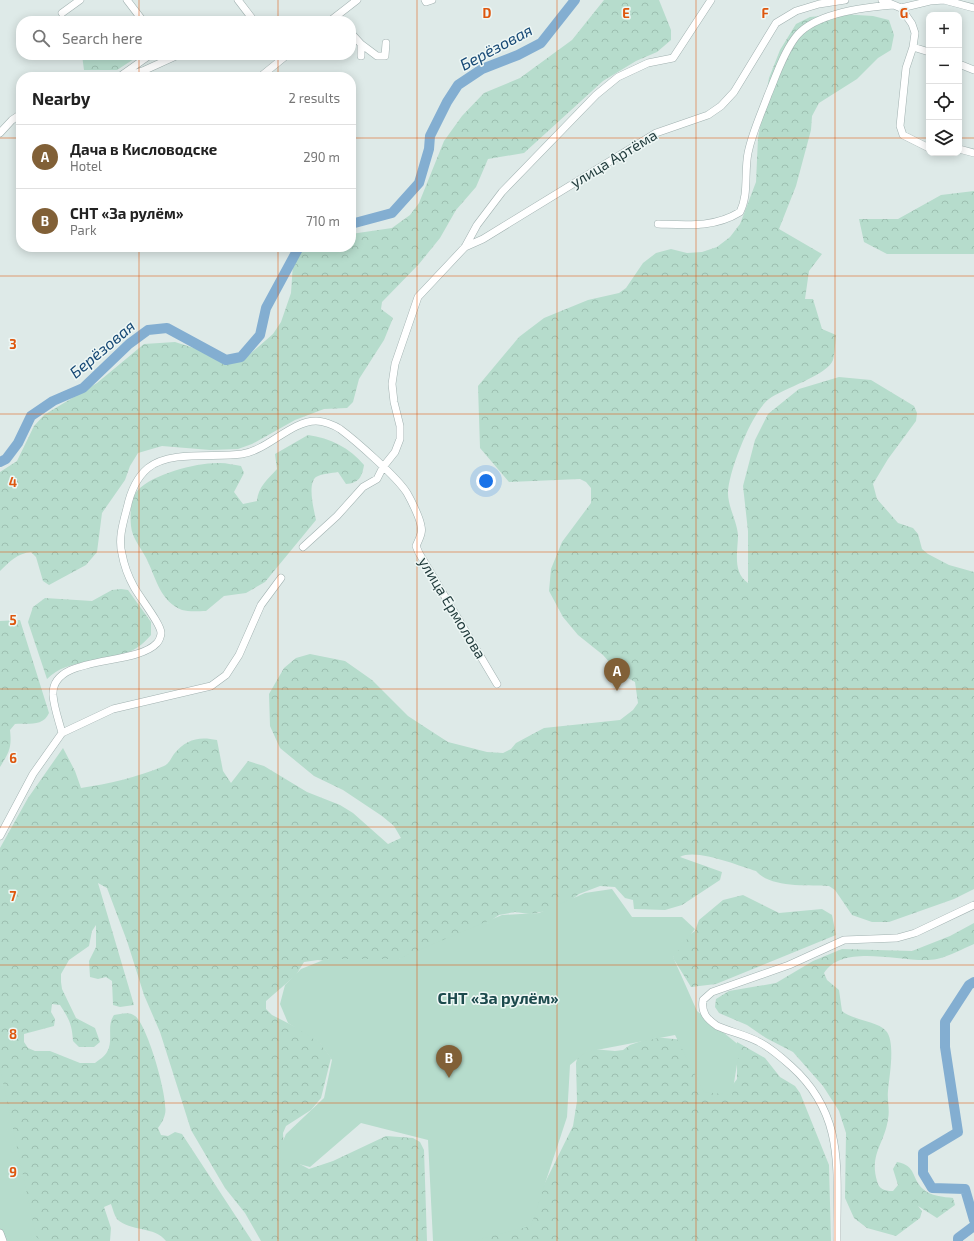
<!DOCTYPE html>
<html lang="en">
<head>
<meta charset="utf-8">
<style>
  body { margin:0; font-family:"Exo 2",sans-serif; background:#f2f2f2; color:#222 }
  .controls { position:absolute; right:12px; top:12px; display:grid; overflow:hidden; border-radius:8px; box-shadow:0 2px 10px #0003 }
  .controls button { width:36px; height:36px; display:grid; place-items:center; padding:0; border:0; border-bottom:1px solid #e0e0e0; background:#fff; color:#222; font:20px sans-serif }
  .you { position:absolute; left:486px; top:481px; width:14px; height:14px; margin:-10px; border:3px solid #fff; border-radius:50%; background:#1a73e8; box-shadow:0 0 0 6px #1a73e833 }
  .badge { display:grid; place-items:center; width:26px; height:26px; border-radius:50%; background:#816037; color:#fff; font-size:13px; font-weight:700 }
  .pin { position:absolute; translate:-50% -33px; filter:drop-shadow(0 1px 2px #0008) }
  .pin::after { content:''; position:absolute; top:21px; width:14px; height:12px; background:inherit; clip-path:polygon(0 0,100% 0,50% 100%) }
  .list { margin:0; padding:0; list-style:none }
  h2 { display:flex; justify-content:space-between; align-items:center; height:52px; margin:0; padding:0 16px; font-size:17px }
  h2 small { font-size:13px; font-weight:400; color:#767676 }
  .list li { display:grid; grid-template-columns:26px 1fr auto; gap:12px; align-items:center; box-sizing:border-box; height:64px; padding:0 16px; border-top:1px solid #e0e0e0 }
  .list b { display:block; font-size:15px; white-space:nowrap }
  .list p { margin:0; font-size:13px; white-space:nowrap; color:#767676 }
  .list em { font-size:13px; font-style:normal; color:#767676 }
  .icon { flex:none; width:22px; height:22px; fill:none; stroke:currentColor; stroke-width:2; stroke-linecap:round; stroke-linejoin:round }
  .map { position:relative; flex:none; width:974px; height:1241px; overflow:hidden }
  .search { position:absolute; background:#fff; box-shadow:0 2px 10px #0003; left:16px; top:16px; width:340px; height:44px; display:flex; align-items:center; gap:10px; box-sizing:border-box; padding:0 14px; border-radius:16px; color:#767676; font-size:15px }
  .panel { position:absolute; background:#fff; box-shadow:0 2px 10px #0003; left:16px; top:72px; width:340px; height:180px; border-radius:16px }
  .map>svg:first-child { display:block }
</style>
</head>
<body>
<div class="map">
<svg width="974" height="1241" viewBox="0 0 974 1241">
  <defs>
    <pattern id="forest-crowns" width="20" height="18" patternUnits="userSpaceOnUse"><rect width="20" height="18" fill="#b6dccc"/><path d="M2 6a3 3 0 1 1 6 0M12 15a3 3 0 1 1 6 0" fill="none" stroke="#9cbeb0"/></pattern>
  </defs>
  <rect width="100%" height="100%" fill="#deeae8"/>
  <path fill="url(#forest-crowns)" d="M604 0H659L671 30V40L657 52 636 61 603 81 524 153 488 159 476 187 456 210 440 238 419 264 382 302 381 309 393 318 384 340 359 379 353 402 347 408 324 409 295 420 252 444 238 449 210 450 162 446 138 453 130 466 125 480 102 513 97 552 86 565 49 585 43 581 36 557 31 552C18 553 9 562 0 571V472L17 461 34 426 44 415 97 383 144 344 175 342 197 349 223 362H237L244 359 273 334 281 322 291 293 293 263 304 247H351V234L392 228 410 215 419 203 444 141 462 116 484 93 520 78 572 40Z
    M841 14 873 16 889 20 894 35 891 50 878 58 857 79 819 103 812 116 811 130 796 186 779 229 822 254 809 271 805 299H813L822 329 836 335C835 343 835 353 833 360 828 375 782 389 769 399 752 411 728 473 728 493 728 507 737 521 738 535 738 551 732 572 748 583V531L743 486 755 440 768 414 799 389 839 377 871 380 914 406 917 413 916 421 888 459 873 484 877 499 898 523 913 528 918 534 922 549 928 554 949 565 974 572V889L954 899 889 922H872L852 915 835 890 829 886C808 885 770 888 756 871 739 866 696 848 680 857L722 872 720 880 682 905 665 910 634 909 633 900 625 898 615 887 600 886 579 894 566 904 552 910 530 914 515 912 499 915 468 936 390 962H333L318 960 304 962 296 975 266 1001V1009L272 1015 317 1038 331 1058 321 1098 311 1110 286 1126 283 1133 284 1149 294 1161 309 1169 333 1161 386 1136 413 1138 420 1142 424 1150 427 1241H261L245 1213 225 1188 191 1130 160 1032 144 995 127 941 107 888 98 883 134 1005 120 1007 113 1005 112 981 106 977 98 979 90 977 89 961 96 947V925L92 931 89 946 69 960 61 974V982L62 989 76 1018 95 1028 100 1042 94 1047H79L73 1041C72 1024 69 1019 60 1005L52 1004 51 1012 55 1019 54 1026 24 1034V1042L28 1048 35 1051H50L80 1063H95C99 1060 105 1056 107 1052 114 1040 106 1026 114 1015 121 1014 129 1011 135 1016 147 1024 169 1099 165 1114 164 1119 161 1124 158 1128L161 1135 168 1136 175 1132 182 1134 252 1241H166C155 1226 130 1232 117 1219 114 1215 113 1209 111 1204L104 1207 111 1228 110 1241H0V848L28 798 63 748 75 771 81 788C108 784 138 777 164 766 169 764 171 758 174 754 186 739 199 736 217 740L223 771 231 783 248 761 264 766 307 792 340 805 353 813 388 844 401 838 394 826 382 816 343 790 314 776 280 748 270 726 269 694 284 668 296 658 310 654 345 661 372 680 408 716 434 733 448 742 487 752 503 753 511 749 516 743 544 728 620 720 633 710 638 703 635 682 619 673 603 655 578 635 563 617 549 591 551 569 562 542 591 503V488L586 482 580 479 509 482 480 448 478 386 519 337 544 318 588 300 619 293 626 288 643 263 656 253 671 249 687 253 702 252 717 247 730 237 740 224 756 182 758 138 769 78 780 50 796 24 810 17Z
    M82 55H140L117 70H84Z
    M974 191V254H887L864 242 859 219H898L941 195Z
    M308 435C330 438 350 448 364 465 362 477 359 483 346 484L338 472C332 473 321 474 316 477 307 484 314 510 316 520L265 582 246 593 224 596 206 611C199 611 189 612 182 610 161 602 156 579 148 562 143 550 132 539 131 526 130 516 130 498 138 490 153 474 198 462 220 463 227 463 234 465 241 466L244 473 234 492 243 504 257 501C258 487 268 479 277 469L275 454Z
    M121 589 128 590 151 622V635C145 642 138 648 129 652 104 664 69 657 47 679L28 622 33 607 45 598 92 601 112 590Z
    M20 620 49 713C43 727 28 723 15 724L10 730C12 748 9 752 0 767V621Z
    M743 895 779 913 822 909 832 915 836 935 716 984 691 987 673 958 675 945 695 931 699 920 723 900Z
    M974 923V944C962 949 950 956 937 959 907 965 844 941 824 973L827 980 839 990 842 1011C854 1021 878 1021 886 1031 896 1042 889 1078 888 1091 887 1100 890 1110 888 1119 885 1143 869 1154 877 1181 879 1189 884 1191 893 1191L898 1185 893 1169 897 1162C917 1166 911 1178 923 1189 930 1196 944 1197 953 1198L955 1205 937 1218 918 1206 922 1211 920 1218 896 1236 867 1228 854 1218 845 1198 846 1133 839 1111 823 1086 793 1052 766 1038 747 1025 719 1013 715 1007 716 999 729 991 776 983 813 961 842 949 912 951 950 936Z
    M653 1037 685 1040 728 1091 737 1079V1042L765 1058 780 1077 795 1086 800 1093 829 1165 831 1241H470L531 1211 573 1126 577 1101 576 1063 578 1055 592 1049 615 1051 623 1050 630 1045Z"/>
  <path fill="#b6dccc" d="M612 889 632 917H682L695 929 673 957 697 1011 740 1046 732 1095 704 1092 675 1035 586 1052 570 1065 567 1117 531 1226 472 1241H433L428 1140 361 1123 310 1167 280 1159 281 1145 286 1134 324 1098 332 1060 320 1043 288 1023 280 1004 285 985 301 969 326 959H398L502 915 539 913 585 893Z
    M0 1068 36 1236 40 1241H0Z"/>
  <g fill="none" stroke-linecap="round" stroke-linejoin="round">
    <path stroke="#83aed1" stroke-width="10" d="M351 224 392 213 419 183 429 149 430 136 447 102 458 85 482 69 518 55 541 43 575 0
      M0 462 6 459 18 443 31 416 53 401 83 388 129 344 148 330 167 328 226 360 241 357 260 335 266 308 299 247
      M974 982 969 985 945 1022V1047L958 1132 923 1153V1173L932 1188 965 1189 974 1220
      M958 1241V1238L974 1226"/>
    <defs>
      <path id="minor" d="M127 0 143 21
        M238 0 254 21
        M425 0 426 2 432 0
        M882 0 901 8 930 1 944 0 974 8
        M901 8 912 24 915 33 913 47 906 68 900 126 903 135 929 148
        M62 13 80 0
        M330 21 357 0
        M351 33 361 44V56
        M361 44 377 56H385L386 43
        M913 47 929 52
        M959 64 974 70
        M119 77 150 55
        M124 77 145 70 178 55
        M260 77 287 55
        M0 133 12 120 21 114
        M959 149 974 153
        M658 224C687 225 714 228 740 212 749 194 744 173 748 153 752 133 761 114 768 95 776 76 783 54 795 38 813 13 866 7 894 5
        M465 247 483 239 656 133 708 115 721 106 734 92 776 23 796 11 819 4 845 0
        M303 547 337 516 363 487 377 479 383 467 395 452 400 439V426L394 402 392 384 395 364 418 297 465 247 477 225 502 192 596 95 618 77 648 63 673 58 711 0
        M62 733C59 721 54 708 53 695 51 654 135 667 157 643 159 641 161 636 161 633 161 624 140 598 134 587 129 578 124 565 122 554 118 539 123 523 127 508 130 494 136 478 148 468 170 450 215 458 242 454 268 450 291 421 316 421 323 421 334 425 340 429 355 440 397 477 407 493 411 500 420 518 421 526 423 533 419 539 416 546L419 553 497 684
        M0 836 33 774 62 733 113 709 211 686 226 675 239 655 261 605 281 578
        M0 1233 3 1241
        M837 1241C836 1173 847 1116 791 1066 781 1057 771 1048 759 1042 746 1035 731 1032 717 1026 707 1019 701 1013 703 1000L712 992 789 965 844 940 897 938 915 933 974 905"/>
    </defs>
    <use href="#minor" stroke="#a1b1b0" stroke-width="8"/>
    <use href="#minor" stroke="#fff" stroke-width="7"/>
  </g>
  <path fill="none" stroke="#de570e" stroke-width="1" stroke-opacity="0.55" d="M139 0V21M278 0V21M417 0V1241M557 0V1241M696 0V1241M835 0V1241M139 55V77M278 55V77M0 138H21M351 138H929M959 138H974M139 247V1241M278 247V1241M0 276H974M0 414H974M0 552H974M0 689H974M0 827H974M0 965H974M0 1103H974"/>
  <g text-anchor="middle" stroke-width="3" stroke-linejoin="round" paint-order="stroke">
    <g font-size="15" fill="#1f393a" stroke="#eef7f5">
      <text transform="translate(614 159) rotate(-31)" y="5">улица Артёма</text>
      <text transform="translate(452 608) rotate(59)" y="5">улица Ермолова</text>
    </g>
    <g font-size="16" font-style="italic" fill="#184a76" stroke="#eef7f5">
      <text transform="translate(496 47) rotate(-28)" y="6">Берёзовая</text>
      <text transform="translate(102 349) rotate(-40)" y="6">Берёзовая</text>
    </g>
    <g font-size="16" font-weight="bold" fill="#1b494c" stroke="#eef7f5">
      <text x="498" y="1004">СНТ «За рулём»</text>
    </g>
  </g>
  <g font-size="13" text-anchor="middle" font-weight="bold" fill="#de570e" stroke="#eef7f5" stroke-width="3" stroke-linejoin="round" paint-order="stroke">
    <text x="487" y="18">D</text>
    <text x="626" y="18">E</text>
    <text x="765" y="18">F</text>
    <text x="904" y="18">G</text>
    <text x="13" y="349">3</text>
    <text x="13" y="487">4</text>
    <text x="13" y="625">5</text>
    <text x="13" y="763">6</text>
    <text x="13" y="901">7</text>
    <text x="13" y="1039">8</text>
    <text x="13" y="1177">9</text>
  </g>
</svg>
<div class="controls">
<button>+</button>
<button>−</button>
<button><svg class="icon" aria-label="locate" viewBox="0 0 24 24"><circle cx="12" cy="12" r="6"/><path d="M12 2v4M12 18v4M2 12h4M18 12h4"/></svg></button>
<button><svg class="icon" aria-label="layers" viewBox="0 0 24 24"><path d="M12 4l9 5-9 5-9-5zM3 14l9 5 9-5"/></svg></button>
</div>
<div class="you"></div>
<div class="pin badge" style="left:617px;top:691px">A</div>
<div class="pin badge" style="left:449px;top:1078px">B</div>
<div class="search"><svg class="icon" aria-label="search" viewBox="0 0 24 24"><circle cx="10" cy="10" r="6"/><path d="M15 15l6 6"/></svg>Search here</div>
<section class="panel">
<h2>Nearby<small>2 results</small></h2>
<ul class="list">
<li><span class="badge">A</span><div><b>Дача в Кисловодске</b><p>Hotel</p></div><em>290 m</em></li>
<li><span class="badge">B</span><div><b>СНТ «За рулём»</b><p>Park</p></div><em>710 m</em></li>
</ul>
</section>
</div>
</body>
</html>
